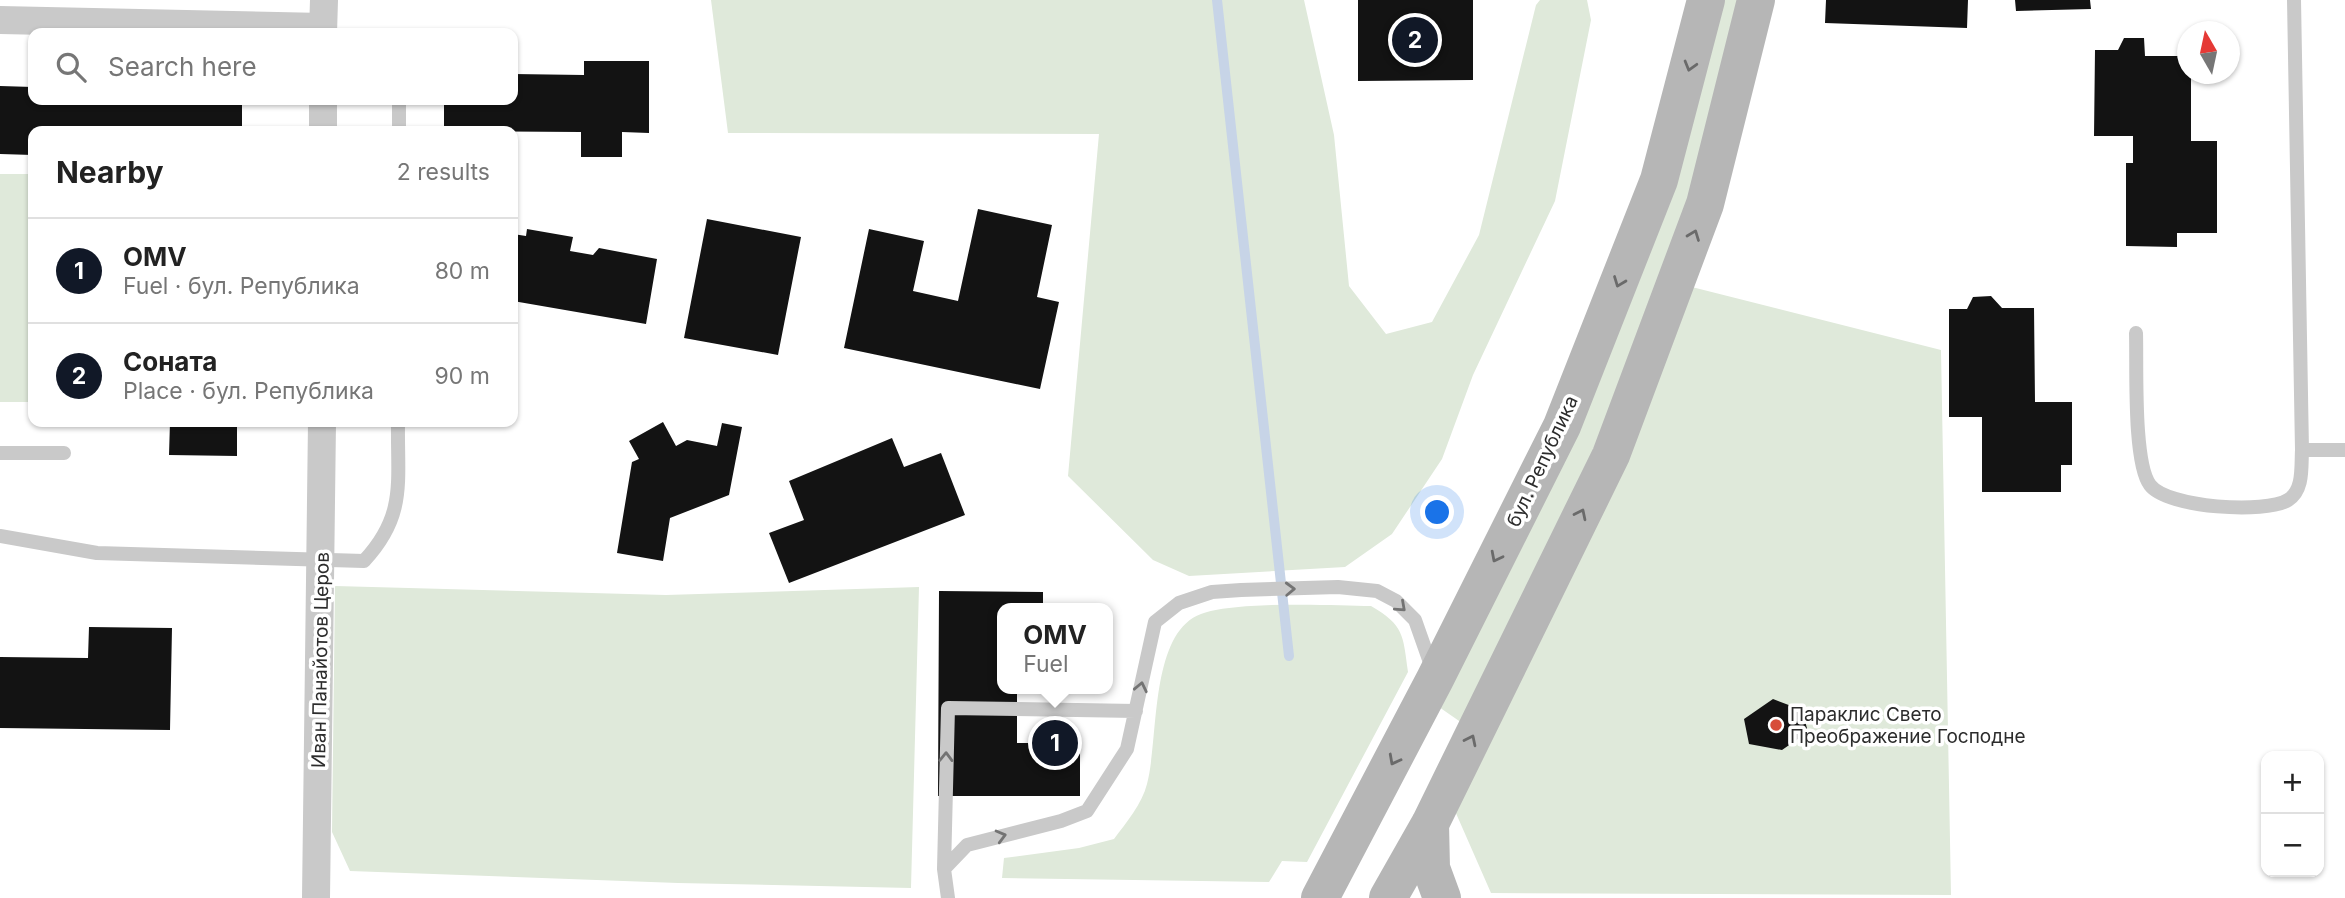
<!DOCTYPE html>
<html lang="en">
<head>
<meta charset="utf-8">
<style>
  body { margin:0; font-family:Inter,sans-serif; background:#f2f2f2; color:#222 }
  .controls { position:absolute; right:21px; bottom:21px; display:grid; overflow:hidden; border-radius:14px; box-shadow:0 2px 5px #0004 }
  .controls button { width:63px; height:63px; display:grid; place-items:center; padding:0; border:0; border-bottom:2px solid #e0e0e0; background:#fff; color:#222; font:35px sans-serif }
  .compass { position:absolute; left:2177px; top:21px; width:63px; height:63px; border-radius:50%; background:#fff; box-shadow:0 2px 5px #0004; rotate:351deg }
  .you { position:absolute; left:1438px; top:513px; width:24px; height:24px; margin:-18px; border:5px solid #fff; border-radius:50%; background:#1a73e8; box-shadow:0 0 0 10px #1a73e833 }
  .badge { display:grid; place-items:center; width:46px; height:46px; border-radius:50%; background:#111827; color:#fff; font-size:23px; font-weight:700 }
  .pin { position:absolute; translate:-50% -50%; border:4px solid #fff; box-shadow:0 2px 7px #0006 }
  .popup { position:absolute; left:997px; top:603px; width:116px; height:91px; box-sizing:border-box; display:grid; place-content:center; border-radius:14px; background:#fff; filter:drop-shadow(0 2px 5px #0005); font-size:23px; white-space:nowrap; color:#767676 }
  .popup b { font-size:26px; color:#222 }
  .popup::after { content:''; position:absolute; left:50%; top:100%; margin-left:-14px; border:14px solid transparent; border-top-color:#fff }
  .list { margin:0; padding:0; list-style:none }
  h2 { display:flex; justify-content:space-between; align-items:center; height:91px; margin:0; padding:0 28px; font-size:30px }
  h2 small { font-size:23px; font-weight:400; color:#767676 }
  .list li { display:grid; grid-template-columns:46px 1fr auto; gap:21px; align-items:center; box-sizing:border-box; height:105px; padding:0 28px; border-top:2px solid #e0e0e0 }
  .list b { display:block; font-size:26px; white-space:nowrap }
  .list p { margin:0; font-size:23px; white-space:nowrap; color:#767676 }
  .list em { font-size:23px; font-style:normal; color:#767676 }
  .icon { flex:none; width:38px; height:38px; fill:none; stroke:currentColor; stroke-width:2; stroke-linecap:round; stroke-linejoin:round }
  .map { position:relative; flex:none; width:2345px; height:898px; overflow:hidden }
  .search { position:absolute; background:#fff; box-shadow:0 2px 5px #0004; left:28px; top:28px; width:490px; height:77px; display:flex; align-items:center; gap:18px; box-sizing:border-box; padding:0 24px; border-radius:14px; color:#767676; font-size:26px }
  .panel { position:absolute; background:#fff; box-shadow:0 2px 5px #0004; left:28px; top:126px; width:490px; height:301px; border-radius:14px }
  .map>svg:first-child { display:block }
</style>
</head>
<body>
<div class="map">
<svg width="2345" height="898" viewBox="0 0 2345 898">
  <rect width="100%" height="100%" fill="#fff"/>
  <path fill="#dfe9da" d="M711 0H1304L1334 135 1349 286 1386 334 1432 322 1479 235 1536 5 1540 0H1587L1591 20 1555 201 1473 375 1442 459 1392 534 1345 567 1189 576 1153 560 1068 476 1099 134 728 133Z
    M1706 0H1756L1676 283 1941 350 1951 895 1491 893 1455 811 1475 732 1426 698 1562 426Z
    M0 174H33V402H0Z
    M335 586 666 595 919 587 911 888 678 883 350 871 332 832Z
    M1371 606C1404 625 1403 635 1408 672L1307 862 1282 861 1269 882 1002 878 1004 858 1079 848 1114 839C1126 823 1142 804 1147 784 1159 740 1149 633 1201 614 1236 601 1331 605 1371 606Z"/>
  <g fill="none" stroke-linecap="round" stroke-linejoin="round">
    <path stroke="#c7d4e7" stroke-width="10" d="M1217 0 1289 656"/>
  </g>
  <path fill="#131313" d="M1358 0H1473V80L1358 81Z
    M1826 0H1968L1967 28 1825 23Z
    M2015 0H2090L2091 9 2016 11Z
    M2124 38H2144L2145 56H2188V74H2191V141H2217V233H2177V247L2126 246V163H2133V136H2094L2095 50H2118Z
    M584 61H649V133L622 132V157H581V132L444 131V100H513V74L584 75Z
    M0 86 33 87V100H242V131H33V155L0 154Z
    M978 209 1052 225 1037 297 1059 302 1040 389 844 348 869 229 924 241 913 291 958 301Z
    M707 219 801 237 778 355 684 338Z
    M527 229 573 237 570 251 593 255 599 248 657 259 646 324 513 301V234L526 236Z
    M1991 296 2002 308H2034L2035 402H2072V465H2061V492H1982V417H1949V309H1967L1973 297Z
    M170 422H237V456L169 455Z
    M663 422 676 446 687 440 717 446 722 423 742 427 729 495 670 518 663 561 617 553 632 462 639 459 629 441Z
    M892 438 904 467 941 453 965 515 789 583 769 533 804 520 789 481Z
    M939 591 1043 592V608H1002V689H1017V743H1080V796H938Z
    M89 627 172 628 170 730 0 728V657L88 658Z
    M1773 699 1802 710 1808 732 1782 750 1749 744 1744 719Z"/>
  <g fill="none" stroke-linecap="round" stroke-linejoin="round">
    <path stroke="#c9c9c9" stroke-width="14" d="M399 100V131
      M2136 333C2137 365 2133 463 2150 485 2167 508 2266 514 2288 500 2304 490 2301 467 2302 450L2294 0
      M2302 450H2345
      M0 453H64
      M0 536 97 553 364 561C407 515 397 481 398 422
      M944 869 967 845 1061 821 1087 811 1127 749 1155 622 1179 603 1212 592 1241 590 1338 587 1377 591 1396 601 1415 620 1433 671
      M948 898 944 869 948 708 1136 711"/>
    <path stroke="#c9c9c9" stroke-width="28" d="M0 20 323 27
      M323 33 324 0
      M323 131V100
      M316 898 322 422"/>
    <path stroke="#b6b6b6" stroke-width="38" d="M1430 824 1431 868 1442 898
      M1320 898 1435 679 1562 426 1659 180 1706 0
      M1388 898 1430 824 1611 455 1705 204 1756 0"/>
  </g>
  <defs><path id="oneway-chevron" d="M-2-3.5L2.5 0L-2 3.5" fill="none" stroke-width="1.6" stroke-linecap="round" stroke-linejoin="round" transform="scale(1.75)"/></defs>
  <g stroke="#6a6a6a">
    <use href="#oneway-chevron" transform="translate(1690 66) rotate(106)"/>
    <use href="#oneway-chevron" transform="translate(1694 235) rotate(-69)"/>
    <use href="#oneway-chevron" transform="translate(1619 282) rotate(111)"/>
    <use href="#oneway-chevron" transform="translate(1581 514) rotate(-64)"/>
    <use href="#oneway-chevron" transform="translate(1496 557) rotate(117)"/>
    <use href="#oneway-chevron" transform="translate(1471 740) rotate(-64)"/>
    <use href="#oneway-chevron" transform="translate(1394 760) rotate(118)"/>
  </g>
  <g stroke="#737373">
    <use href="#oneway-chevron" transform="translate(1290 589) rotate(-2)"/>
    <use href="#oneway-chevron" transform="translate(1401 607) rotate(42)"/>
    <use href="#oneway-chevron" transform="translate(1141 687) rotate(-78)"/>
    <use href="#oneway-chevron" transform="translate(946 757) rotate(-89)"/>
    <use href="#oneway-chevron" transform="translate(1001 836) rotate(-15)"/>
  </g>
  <circle fill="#d74d39" stroke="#fff" stroke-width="2.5" cx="1776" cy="725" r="7"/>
  <g text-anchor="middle" stroke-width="7" stroke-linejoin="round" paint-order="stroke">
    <g font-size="19" fill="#2c2c2c" stroke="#fff">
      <text transform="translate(1542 461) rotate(-65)" y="7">бул. Република</text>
      <text transform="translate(320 660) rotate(-89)" y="7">Иван Панайотов Церов</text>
    </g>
    <g font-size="19" fill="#2c2c2c" stroke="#fff" text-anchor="start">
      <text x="1790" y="721">Параклис Свето<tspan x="1790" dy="22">Преображение Господне</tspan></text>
    </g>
  </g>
</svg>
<div class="controls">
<button>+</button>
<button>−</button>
</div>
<svg class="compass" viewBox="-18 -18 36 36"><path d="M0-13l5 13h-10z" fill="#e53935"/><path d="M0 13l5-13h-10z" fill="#767676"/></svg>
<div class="you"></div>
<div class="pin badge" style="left:1055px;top:743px">1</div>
<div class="popup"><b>OMV</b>Fuel</div>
<div class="pin badge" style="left:1415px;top:40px">2</div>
<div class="search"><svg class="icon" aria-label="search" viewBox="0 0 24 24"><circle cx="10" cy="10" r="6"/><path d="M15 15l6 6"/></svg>Search here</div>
<section class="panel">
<h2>Nearby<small>2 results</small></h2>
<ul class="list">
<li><span class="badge">1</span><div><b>OMV</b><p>Fuel · бул. Република</p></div><em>80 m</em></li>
<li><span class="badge">2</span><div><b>Соната</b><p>Place · бул. Република</p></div><em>90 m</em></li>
</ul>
</section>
</div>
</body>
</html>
